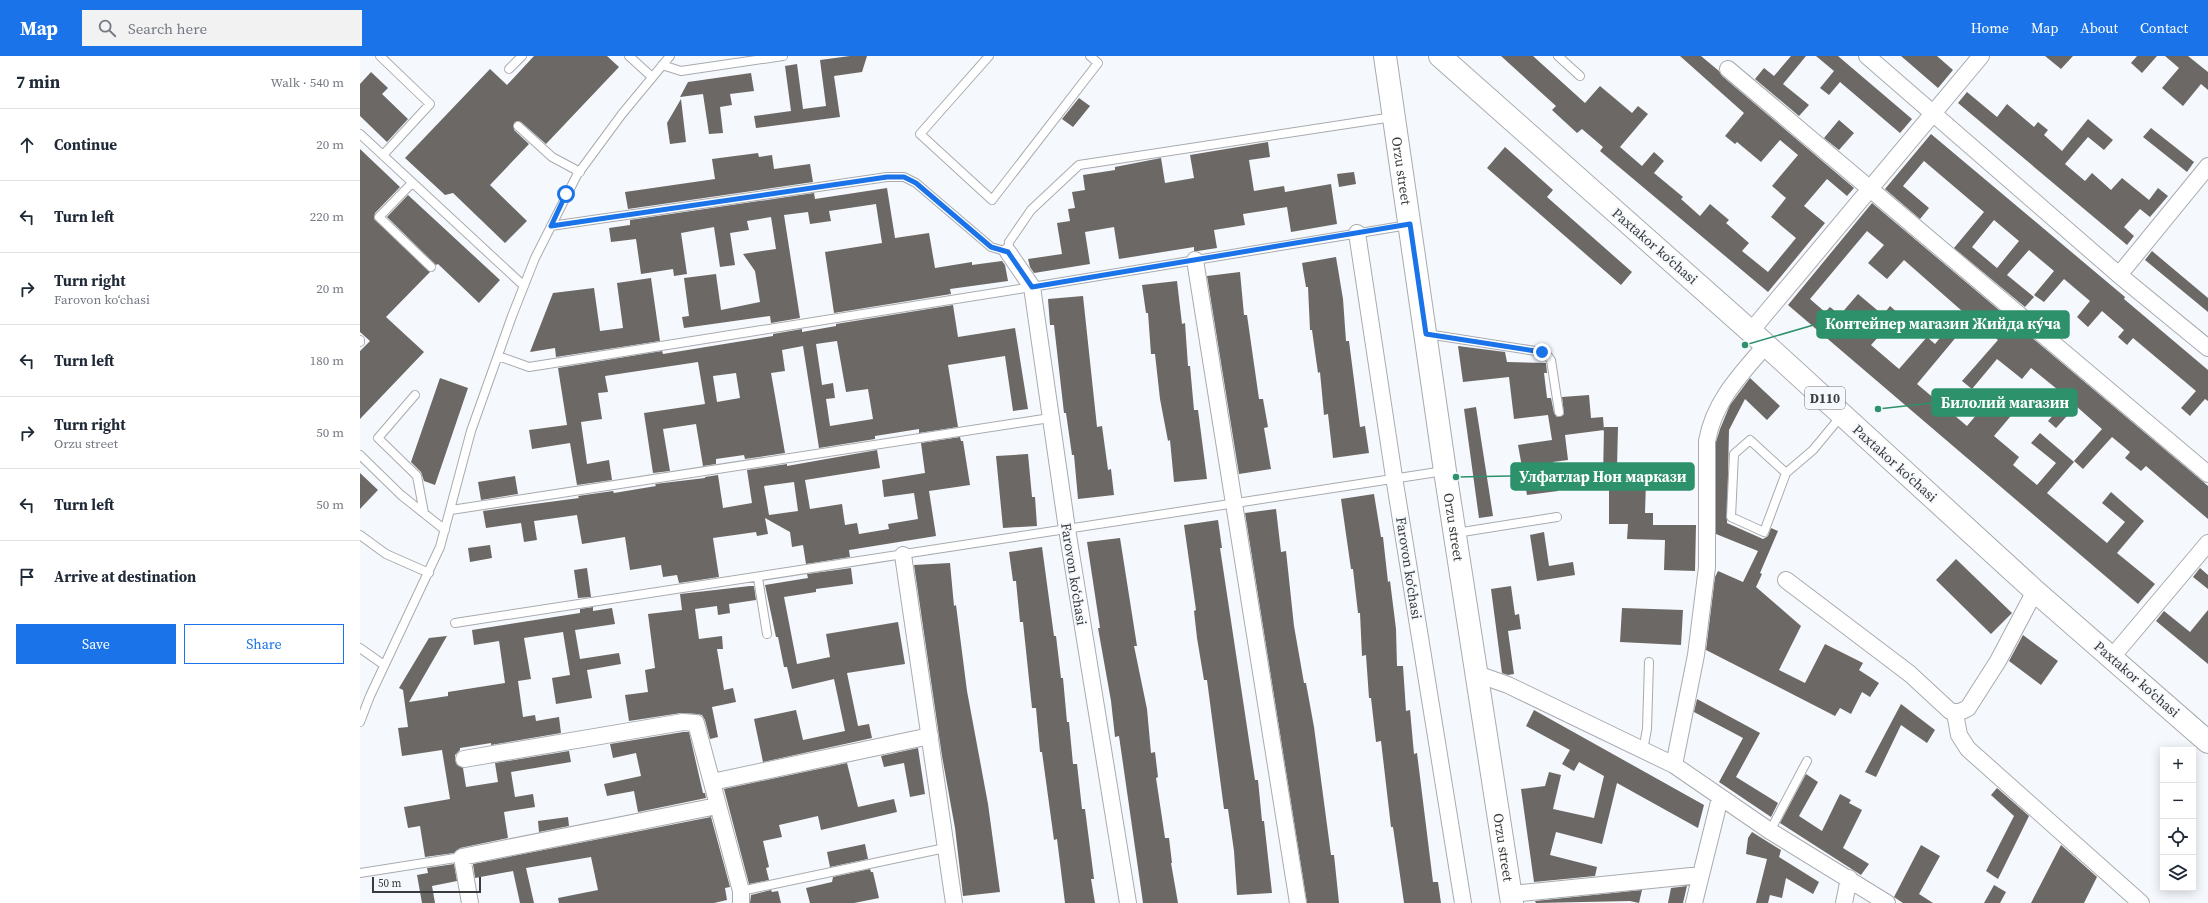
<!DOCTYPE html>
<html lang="en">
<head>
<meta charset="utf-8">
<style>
  body { margin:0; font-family:"Source Serif 4",serif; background:#f2f2f3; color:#1f2937 }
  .controls { position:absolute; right:12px; bottom:12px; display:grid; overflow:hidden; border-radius:0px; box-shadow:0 2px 10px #0003 }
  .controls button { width:36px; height:36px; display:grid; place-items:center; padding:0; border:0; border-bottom:1px solid #e0e1e3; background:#fff; color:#1f2937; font:20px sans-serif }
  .scale { position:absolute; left:12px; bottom:10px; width:109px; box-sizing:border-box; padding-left:4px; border:2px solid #393b3c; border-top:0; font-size:11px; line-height:14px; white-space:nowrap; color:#393b3c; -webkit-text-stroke:3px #f5f8fc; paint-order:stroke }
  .stop { position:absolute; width:12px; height:12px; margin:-9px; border:3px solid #1a73e8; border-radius:50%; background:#fff }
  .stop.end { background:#1a73e8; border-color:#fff; box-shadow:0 1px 4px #0008 }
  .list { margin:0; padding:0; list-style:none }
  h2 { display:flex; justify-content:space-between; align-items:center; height:52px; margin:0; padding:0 16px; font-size:17px }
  h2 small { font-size:13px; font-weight:400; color:#747a83 }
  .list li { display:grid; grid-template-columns:26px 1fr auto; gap:12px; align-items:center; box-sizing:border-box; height:72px; padding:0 16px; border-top:1px solid #e0e1e3 }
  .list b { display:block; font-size:15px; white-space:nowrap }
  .list p { margin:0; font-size:13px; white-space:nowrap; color:#747a83 }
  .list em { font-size:13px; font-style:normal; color:#747a83 }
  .actions { display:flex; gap:8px; padding:12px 16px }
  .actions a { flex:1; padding:9px 0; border:1px solid #1a73e8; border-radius:0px; text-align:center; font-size:14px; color:#1a73e8 }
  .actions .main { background:#1a73e8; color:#fff }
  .icon { flex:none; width:22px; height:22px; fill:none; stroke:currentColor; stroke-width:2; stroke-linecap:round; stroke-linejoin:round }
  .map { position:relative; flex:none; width:1848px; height:847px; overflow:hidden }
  header { display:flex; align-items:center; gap:24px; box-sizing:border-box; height:56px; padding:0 20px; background:#1a73e8; color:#fff }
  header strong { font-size:19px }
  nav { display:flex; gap:22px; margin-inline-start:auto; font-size:14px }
  .search { width:280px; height:36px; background:#f2f2f3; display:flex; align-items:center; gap:10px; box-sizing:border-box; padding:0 14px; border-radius:0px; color:#747a83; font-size:15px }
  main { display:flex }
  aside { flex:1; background:#fff }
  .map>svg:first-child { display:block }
</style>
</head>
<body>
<header>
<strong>Map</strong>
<div class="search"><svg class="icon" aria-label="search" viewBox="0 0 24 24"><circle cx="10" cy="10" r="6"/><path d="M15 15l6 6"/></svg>Search here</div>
<nav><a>Home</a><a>Map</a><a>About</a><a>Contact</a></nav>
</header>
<main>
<aside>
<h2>7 min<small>Walk · 540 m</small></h2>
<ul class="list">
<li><svg class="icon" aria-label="ahead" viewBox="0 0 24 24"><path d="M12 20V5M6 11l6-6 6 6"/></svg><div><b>Continue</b></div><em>20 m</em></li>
<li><svg class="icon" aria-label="left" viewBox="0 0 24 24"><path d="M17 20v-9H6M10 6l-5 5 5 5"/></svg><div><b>Turn left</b></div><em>220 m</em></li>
<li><svg class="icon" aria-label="right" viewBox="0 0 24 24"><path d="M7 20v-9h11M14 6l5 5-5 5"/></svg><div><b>Turn right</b><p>Farovon koʻchasi</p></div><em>20 m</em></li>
<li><svg class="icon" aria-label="left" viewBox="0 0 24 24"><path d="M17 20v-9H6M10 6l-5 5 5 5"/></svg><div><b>Turn left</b></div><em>180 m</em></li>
<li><svg class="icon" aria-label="right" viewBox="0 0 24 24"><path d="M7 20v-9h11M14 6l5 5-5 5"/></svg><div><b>Turn right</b><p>Orzu street</p></div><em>50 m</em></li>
<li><svg class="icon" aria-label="left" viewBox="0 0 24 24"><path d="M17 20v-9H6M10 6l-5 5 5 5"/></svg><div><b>Turn left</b></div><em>50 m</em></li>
<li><svg class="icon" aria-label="arrive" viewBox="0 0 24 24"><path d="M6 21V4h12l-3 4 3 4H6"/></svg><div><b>Arrive at destination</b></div></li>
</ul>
<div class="actions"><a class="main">Save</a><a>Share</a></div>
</aside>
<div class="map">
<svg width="1848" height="847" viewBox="0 0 1848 847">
  <rect width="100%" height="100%" fill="#f5f8fc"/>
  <path fill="#6c6865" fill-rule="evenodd" d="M174 0H247L259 11 186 88 161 66 157 65 154 67V74L169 88 130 129 167 165 145 187 93 137 85 139 45 102 130 13 147 29Z
    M490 0H507L502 16 474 20 480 61 396 72 394 60 431 55 425 10 437 8 443 53 466 50 460 4Z
    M1141 0H1173L1225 47 1240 30 1272 57 1278 50 1288 58 1260 91 1282 110 1294 96 1304 105 1294 117 1323 141 1321 143 1340 160 1350 148 1369 164 1366 167 1389 187 1382 195 1408 216 1436 182 1411 161 1426 142 1412 130 1438 99 1420 84 1401 106 1377 86 1375 88 1365 80 1384 57 1320 0H1341L1359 15 1362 20 1494 132 1487 140 1467 123 1444 150 1465 167 1408 236 1240 95 1243 91 1222 73 1217 77 1192 54 1196 50Z
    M1431 0H1446L1423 28 1449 49 1439 60 1395 23 1404 12 1414 20Z
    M1456 0H1478L1552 63 1540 77 1480 26 1469 39 1460 32 1474 15Z
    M1541 0H1577L1593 14 1578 32Z
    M1685 0H1713L1701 13Z
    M1777 0H1797L1782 17 1771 7Z
    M1805 0H1828L1848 16V34L1841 28 1823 50 1802 32 1819 12Z
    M11 16 28 32 22 38 48 63 27 86 0 60V28Z
    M391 17 394 35 370 38 372 49 360 51 363 77 349 78 343 38 320 41 328 26Z
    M1607 36 1637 61 1647 48 1674 71 1678 66 1688 74 1684 79 1702 95 1728 63 1753 84 1744 94 1728 81 1705 108 1725 125 1732 117 1751 134 1762 122 1789 144 1798 132 1808 140 1790 161 1780 153 1764 171 1774 180 1767 189 1598 47Z
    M719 42 730 50 713 71 702 63Z
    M321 43 326 86 310 88 307 67Z
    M1479 64 1494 77 1479 94 1464 82Z
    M1791 72 1834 106 1827 116 1783 81Z
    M1571 78 1765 241 1764 243 1848 314V345L1845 343 1830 360 1821 352 1836 335 1773 282 1767 289 1758 281 1764 274 1742 255 1728 271 1717 261 1730 245 1704 223 1684 246 1674 239 1694 215 1669 194 1647 219 1674 241 1665 251 1594 192 1624 156 1564 105 1543 130 1569 152 1560 163 1525 133ZM1634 164 1659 185 1637 212 1612 191Z
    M908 86 910 101 889 104 894 135 924 130 925 136 971 128 977 168 931 176 927 151 883 158 885 169 854 174 857 192 838 195H834V191L759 203 754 171 725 176 730 208 674 217 670 211 668 203 702 198 697 167 710 165 708 153 715 152 712 136 725 134 723 119 755 114V111L801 102 805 127 834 122 830 99Z
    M1145 91 1193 134 1187 141 1272 216 1261 229 1127 112Z
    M0 93 40 131 15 157 14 163 70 216 26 261 64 296 0 363V295L10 285 0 276Z
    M398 97 399 101 412 99 414 113 450 108 453 126 268 153 265 136 355 123 352 103Z
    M994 116 996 128 979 131 977 118Z
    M527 132 535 182 569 177 575 212 612 206V209L642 205 645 209 648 225 590 233 591 238 474 257 465 196 522 187 516 148 469 155 471 165 450 168 448 156 424 159 440 262 411 267 410 260 324 272 322 261 329 260 324 222 356 218 361 254 400 246 395 215 383 198 416 193 411 161 387 165 389 174 370 177 375 209 360 211 354 171 321 177 327 218 314 220 313 213 281 218 276 183 251 186 249 172 270 169V164L454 137 455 143Z
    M48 139 140 224 119 247 78 208 76 209 27 161Z
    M1512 147 1848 430V463L1786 410 1781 415 1765 402 1770 396 1752 381 1723 413 1714 405 1742 373 1716 350 1696 372 1688 365 1708 342 1671 312 1662 323 1637 303 1612 333 1602 325 1638 284 1612 262 1557 328 1607 370 1634 338 1655 355 1634 380 1659 401 1653 409 1677 429 1696 407 1671 387 1680 377 1714 406 1687 437 1747 487 1765 466 1742 447 1751 436 1784 465 1757 497 1795 528 1778 548 1428 249ZM1507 175 1524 189 1508 207 1527 223 1544 204 1602 255 1575 288 1567 281 1539 313 1511 289 1539 258 1530 250 1523 259 1498 238 1480 259 1470 251 1465 256 1450 243Z
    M1792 195 1848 242V256L1785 204Z
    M976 201 983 243 986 285H989L1000 371 1005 370 1009 397 973 402 968 358 964 359 960 316 958 317 952 274H950L948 231H946L942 207Z
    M880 216 884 259H887L899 343H903L908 371 904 372 911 413 879 418 847 220Z
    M291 222 300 285 196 301 195 292 170 296 193 237 234 232 240 275 263 272 257 227Z
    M817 225 822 268 825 267 828 310H830L834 354H838L847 423 814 426 810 384 808 385 800 343 795 298H791L788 257H786L782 229Z
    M723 240 737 371 742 370 748 414 751 413 754 439 718 443 714 399H712L706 357H704L694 269H690L688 243Z
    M593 249 598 281 655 272 668 353 653 355 645 300 588 309 598 371 559 377V373L515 380V383L459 392 443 290 422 294 425 315 411 317 425 397 385 403 384 399 356 403V408L343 410 336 368 303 373 310 415 293 417 284 357 345 348 338 306 245 320 248 336 238 337 242 363 221 366 227 408 249 404 252 424 217 429 210 387 172 393 169 374 207 369 198 312 302 295 303 298 413 280V278L442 273V276L476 270V268ZM477 285 486 336 508 333 513 363 470 370 466 343 475 342 473 327 462 329 456 288ZM376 317 380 342 357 346 353 320Z
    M1098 290 1145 296 1147 306 1186 307 1187 317H1184L1187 342H1191L1194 357 1197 361 1202 360 1204 358 1202 341 1229 339 1231 362 1243 361 1244 374 1205 379 1208 404 1193 406 1198 435 1167 439 1158 389 1192 384 1188 359 1154 363 1149 321 1103 326Z
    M80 322 108 332 75 429 64 425 61 416 51 406Z
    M1390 322 1420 350 1407 364 1385 343 1369 374 1367 467 1403 483 1408 480 1411 472 1418 475 1400 517 1402 518 1396 531 1441 570 1419 614 1445 627 1465 588 1503 607 1499 614 1519 627 1510 641 1502 636 1491 658 1480 652 1475 660 1346 594 1355 521 1358 515 1383 526 1398 495 1356 478V386L1360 373 1370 349Z
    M1116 351 1133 460 1119 462 1104 353Z
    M1244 371H1258L1257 411H1267L1266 425H1286L1285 457H1293V469H1336L1335 515 1304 514 1305 484 1267 483 1268 468H1249V424H1243Z
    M600 381 601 385H603L610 429 569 435 576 480 489 494 490 501 446 508 443 489 432 491 430 476 405 462 408 478 397 480 396 476 353 482 359 521 319 527 317 519 303 521 301 509 270 514 265 481 222 488 217 459 174 465 177 484 164 486 161 467 126 472 123 455 219 442 218 440 253 435 254 437 296 430 295 428 345 422V421L358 419 363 452 392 447 387 414 427 408V410L517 394 520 412 445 424 450 453 482 448 485 469 497 467 499 478 529 473 528 468 558 463 554 437 524 441 522 424 565 417 561 387ZM434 426 438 455 409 459 404 430Z
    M668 398 672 441H675L677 470 643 472 636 400Z
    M0 417 18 434 0 453Z
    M155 420 158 438 121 444 118 426Z
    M1014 438 1021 481H1023L1028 526 1030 525 1036 573 1037 610H1043L1046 655 1050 654 1054 698 1057 697 1073 826H1078L1081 847H1044L1033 771H1031L1021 685 1016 686 1011 642H1009L1006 599 1002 600 1000 557H998L993 513H991L981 443Z
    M916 453 921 496 926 495 934 570 944 627H946L954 671 971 799H974L979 847H947L885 457Z
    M858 464 862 492H860L895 724H898L902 765H904L912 837 877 839 874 795 868 753H864L847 624H844L837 582 834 555 836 554 824 469Z
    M1184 476 1189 510 1213 506 1215 519 1177 525 1170 479Z
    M760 482 777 590H774L787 653 791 697 795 696 798 721 796 722 805 782H809L812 807H811L818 847H783L759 680 755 681 751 645 738 572H740L727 486Z
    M130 489 132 502 110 506 108 492Z
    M682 491 694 580H696L701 622H703L707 666H709L713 708H717L722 753H725L734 823H731L735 847H705L697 783 694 784 682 696H680L676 652H672L663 566H660L656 525H653L649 496Z
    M1596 503 1652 557 1631 578 1576 524Z
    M590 507 594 550 596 549 607 635 628 748 640 836 603 840 595 772 582 700 554 509Z
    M227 512 231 541 218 542 214 514Z
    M491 512 493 528 456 533V536L424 541 437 608 470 601 466 578 538 566 545 608 487 617 498 670 509 668 512 682 403 706 394 663 436 654 443 684 485 675 474 623 432 633 427 611H424L418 581H416L405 529 448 522 447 518Z
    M1840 512 1848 519V533L1833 521Z
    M390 530H394L396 544 369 548 370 557 358 559 357 550 335 553 339 583 362 580 363 593H357L364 634 373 632 376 646 352 651 358 681 350 683 345 664 342 659 337 658 321 657 269 665 265 639 288 636 285 614 295 612 288 558 322 554 320 538Z
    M1151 530 1155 559 1159 558 1161 573 1148 575 1154 618 1148 619 1142 617 1131 533Z
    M233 551V555L252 552 255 568 215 574 220 603 259 597 261 608 227 614 232 642 196 648 192 622 210 619 203 576 164 582 171 623 158 625 163 661 175 659 176 665 199 661 201 677 131 689V687L100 692V694L95 699V704L97 709 103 712 106 731 138 726 135 707 209 695 211 706 151 716 155 741 173 738 175 751 144 756 148 782 100 792 94 797 65 801 60 770 48 772 44 751 90 743 82 694 42 700 38 672 48 671 43 634 39 632 69 582 87 580 49 646 88 640V636L145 627 139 585 114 589 112 574 220 557V553Z
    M1262 552 1323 554 1321 589 1260 586Z
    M1848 554V608L1796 565 1804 555 1830 576Z
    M1663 579 1698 605 1681 629 1649 605Z
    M1337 643 1400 677 1376 721 1418 747 1411 761 1359 726 1383 682 1334 656Z
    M1541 648 1575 674 1567 687 1541 669 1516 721 1505 716Z
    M1174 654 1344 749 1338 772 1257 727 1242 788 1196 776 1190 799 1237 811 1235 820 1174 826 1161 733 1185 730 1189 716 1201 719 1193 753 1234 762 1244 720 1219 706 1214 715 1202 708 1210 694 1166 670Z
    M323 676H329L343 737H345L346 742 278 756 274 735 247 740 244 728 281 720 276 697 253 702 250 688Z
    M558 692 565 738 550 741 544 707 524 711 521 700Z
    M487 707 498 751 534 743 537 756 461 774 458 760 419 769 422 781 403 785 409 811 406 812 409 824 389 828 364 733Z
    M1446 718 1458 726 1439 760 1462 775 1480 738 1491 744 1489 747 1502 754 1483 792 1509 808 1501 819 1420 767Z
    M1637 732 1669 760 1638 823 1626 815 1654 760 1631 739Z
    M208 761 209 770 179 776 178 765Z
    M351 761 370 831 365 832 367 844 354 847H199L198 842 238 834 231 801 166 812 174 847H160L153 815 115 822 113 808Z
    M1392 776 1421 794 1419 801 1459 826 1453 838 1426 822 1422 842 1410 839 1408 847H1396L1407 803 1386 798 1388 782Z
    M505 788 508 803 470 811 467 796Z
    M1561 789 1580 800 1559 838 1573 847H1543L1534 841Z
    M1701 789 1737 821 1724 847H1671Z
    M94 808 97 825 72 830 75 847H62L57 819 68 817 67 812Z
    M510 813 511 816H513L519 842 494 847H450L446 832 472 826 473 821Z
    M1634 829 1646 836 1640 847H1624Z
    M1327 830 1323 847H1308L1311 832Z
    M411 834 412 836 418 835 421 847H390L391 839Z
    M1282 834 1279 847 1270 845 1176 847 1175 845Z"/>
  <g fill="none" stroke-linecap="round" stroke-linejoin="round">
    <defs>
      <path id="service" d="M20 0 70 48 23 99
        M269 0 292 21
        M629 0 560 78 632 144 738 7 730 0
        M1198 0 1220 20
        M302 9 321 15 423 0
        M149 13 162 0
        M158 70 192 101 220 116
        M0 78 164 230
        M52 127 19 161 71 211
        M191 170 527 121H544L556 127 631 191 648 196 649 186 671 154 719 109 1033 61
        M1067 278 1182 296 1187 299 1191 304 1199 356
        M0 284V286
        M138 300 169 311 672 231 1048 169
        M55 339 18 382 57 420 64 457
        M0 399 41 439 85 474
        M1426 417 1404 476 1371 461 1374 398 1390 384 1426 417 1453 394 1482 359
        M91 454 690 362
        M1096 477 1197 461
        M0 479 26 498 69 517
        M398 522 407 578
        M95 567 1084 415
        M0 592 24 609
        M0 666 10 640 80 491 111 375 152 260 175 202 217 119 262 58 310 0
        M1283 694 1287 673 1289 606
        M1410 775 1447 705
        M0 817 102 801
        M381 835 585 792"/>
      <path id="minor" d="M1507 0 1759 219 1848 292
        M1368 13 1848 418
        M997 177 1034 421 1103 847
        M648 196 672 231 707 473 768 847
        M835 204 938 847
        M1759 219 1848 110
        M1391 275 1621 0
        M543 499 594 847
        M1426 524 1550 618 1590 655C1597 657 1601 656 1608 652L1638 605 1675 535
        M1752 601 1848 487
        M1117 618 1148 629 1314 709 1410 775 1527 847
        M1595 657 1599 679 1608 693 1781 847
        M104 703 323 666 336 667 381 835V847
        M1314 709 1336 599 1347 511V385C1354 345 1381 318 1406 289
        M352 726 570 680
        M1151 838 1341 819
        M110 847 102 801 357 750
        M1334 847 1360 742
        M1484 847 1489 822"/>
      <g id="secondary">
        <path id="s1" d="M1025 0 1085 415 1152 847"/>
      </g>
      <path id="primary" d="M1080 0 1406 289 1675 535 1848 686"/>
    </defs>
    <use href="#service" stroke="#a8abaf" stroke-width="10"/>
    <use href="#minor" stroke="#a8abaf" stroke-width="18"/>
    <use href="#secondary" stroke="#a8abaf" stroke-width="24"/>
    <use href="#primary" stroke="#a8abaf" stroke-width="24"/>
    <use href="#service" stroke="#fff" stroke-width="8"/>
    <use href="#minor" stroke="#fff" stroke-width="16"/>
    <use href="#secondary" stroke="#fff" stroke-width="22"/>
    <use href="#primary" stroke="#fff" stroke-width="22"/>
  </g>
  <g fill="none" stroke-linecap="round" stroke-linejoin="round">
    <path stroke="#1a73e8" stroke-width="5" d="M206 138 191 170 527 121H544L556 127 631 191 648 196 672 231 1050 168 1066 278 1182 296"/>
  </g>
  <g text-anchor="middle" stroke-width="4" stroke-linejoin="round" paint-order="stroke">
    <rect fill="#f5f8fc" stroke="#717476" stroke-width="1" x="1445" y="331" width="40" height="22" rx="3"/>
    <g font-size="13" font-weight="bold" fill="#393b3c">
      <text x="1465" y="347">D110</text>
    </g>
    <g font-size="14" fill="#393b3c" stroke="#f5f8fc">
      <text dy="5" stroke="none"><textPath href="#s1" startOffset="116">Orzu street</textPath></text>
      <text transform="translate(1295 190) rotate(41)" y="5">Paxtakor koʻchasi</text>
      <text transform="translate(1535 407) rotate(42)" y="5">Paxtakor koʻchasi</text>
      <text dy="5" stroke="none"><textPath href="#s1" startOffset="476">Orzu street</textPath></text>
      <text transform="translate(1049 512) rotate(81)" y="5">Farovon koʻchasi</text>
      <text transform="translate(714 518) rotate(81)" y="5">Farovon koʻchasi</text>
      <text transform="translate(1777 623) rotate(41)" y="5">Paxtakor koʻchasi</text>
      <text dy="5" stroke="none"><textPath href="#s1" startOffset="800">Orzu street</textPath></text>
    </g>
  </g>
  <path fill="none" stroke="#2d916b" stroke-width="1.5" d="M1385 289L1457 268M1518 353L1572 347M1096 421L1151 420"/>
  <g fill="#2d916b" stroke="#f5f8fc" stroke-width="1.5">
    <circle cx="1385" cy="289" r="4"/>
    <circle cx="1518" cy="353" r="4"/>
    <circle cx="1096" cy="421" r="4"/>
  </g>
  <g fill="#2d916b" stroke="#2d916b" stroke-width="1.5">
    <rect x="1457" y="255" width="252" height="27" rx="4"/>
    <rect x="1572" y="333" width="145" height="27" rx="4"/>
    <rect x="1151" y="407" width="183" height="27" rx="4"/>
  </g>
  <g font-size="15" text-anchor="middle" font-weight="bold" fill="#fff">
    <text x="1583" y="273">Контейнер магазин Жийда ку́ча</text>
    <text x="1645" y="352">Билолий магазин</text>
    <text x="1243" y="426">Улфатлар Нон маркази</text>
  </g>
</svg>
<div class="controls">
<button>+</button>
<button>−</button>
<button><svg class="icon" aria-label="locate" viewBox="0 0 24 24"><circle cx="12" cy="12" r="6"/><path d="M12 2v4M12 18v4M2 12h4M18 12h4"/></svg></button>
<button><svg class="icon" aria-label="layers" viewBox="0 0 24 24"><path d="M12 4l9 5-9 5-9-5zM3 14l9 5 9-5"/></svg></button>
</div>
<div class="scale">50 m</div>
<div class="stop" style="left:206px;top:138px"></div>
<div class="stop end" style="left:1182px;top:296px"></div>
</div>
</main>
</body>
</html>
